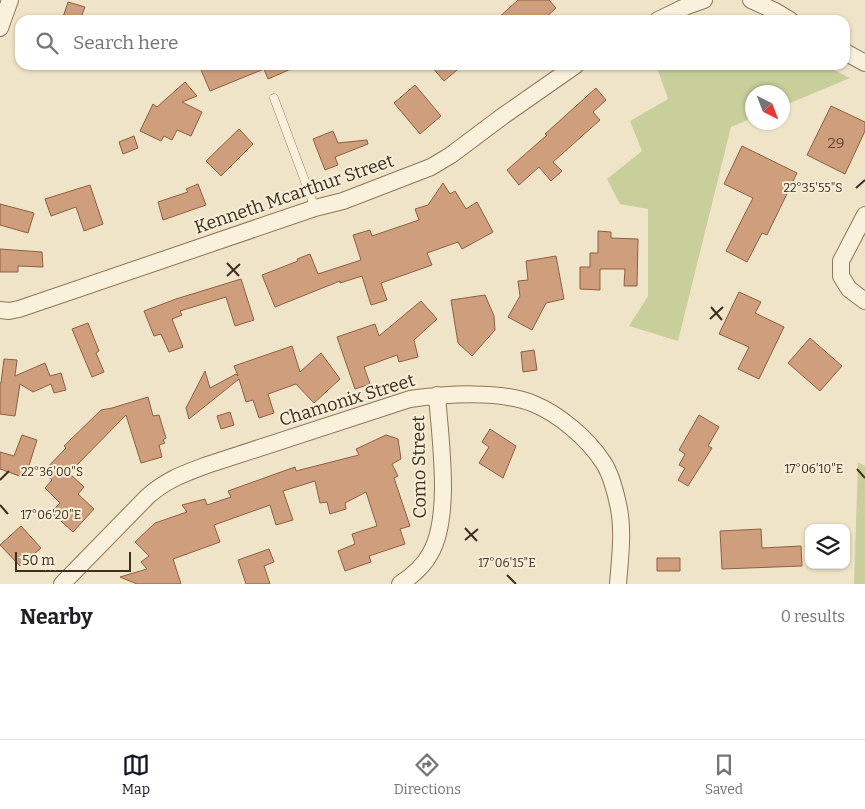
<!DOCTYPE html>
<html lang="en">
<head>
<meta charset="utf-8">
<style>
  body { margin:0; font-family:Bitter,serif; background:#f6f6f6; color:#202124 }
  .controls { position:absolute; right:15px; bottom:15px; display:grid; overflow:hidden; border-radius:10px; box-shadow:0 1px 4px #0004 }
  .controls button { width:45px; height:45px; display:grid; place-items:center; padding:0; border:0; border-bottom:1px solid #e0e0e0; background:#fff; color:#202124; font:25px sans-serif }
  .compass { position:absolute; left:745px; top:85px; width:45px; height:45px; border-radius:50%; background:#fff; box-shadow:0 1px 4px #0004; rotate:138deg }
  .scale { position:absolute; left:15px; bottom:12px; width:116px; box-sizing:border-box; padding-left:5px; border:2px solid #3d2e20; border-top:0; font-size:14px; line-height:18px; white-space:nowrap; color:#3d2e20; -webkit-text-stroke:4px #f7eed8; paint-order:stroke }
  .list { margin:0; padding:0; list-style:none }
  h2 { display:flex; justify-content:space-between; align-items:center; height:65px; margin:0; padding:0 20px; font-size:21px }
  h2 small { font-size:16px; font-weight:400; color:#757577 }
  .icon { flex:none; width:28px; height:28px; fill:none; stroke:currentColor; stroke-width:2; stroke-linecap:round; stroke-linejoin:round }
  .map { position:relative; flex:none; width:865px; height:584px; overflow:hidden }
  .search { position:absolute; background:#fff; box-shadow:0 1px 4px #0004; left:15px; right:15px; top:15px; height:55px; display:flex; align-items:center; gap:12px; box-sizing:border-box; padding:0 18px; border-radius:15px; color:#757577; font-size:19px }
  .sheet { height:155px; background:#fff }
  nav { display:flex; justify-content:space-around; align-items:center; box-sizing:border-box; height:70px; border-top:1px solid #e0e0e0; background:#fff; font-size:14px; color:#757577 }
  nav a { display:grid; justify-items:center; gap:2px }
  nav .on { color:#111827 }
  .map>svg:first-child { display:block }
</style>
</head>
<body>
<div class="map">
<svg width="865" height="584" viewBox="0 0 865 584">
  <rect width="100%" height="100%" fill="#f0e4c8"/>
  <path fill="#c9cf9b" d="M656 65H824L850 78 783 106 782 92H752V118L731 127 678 341 629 326 648 296V209L620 204 607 179 642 151 630 121 668 99Z
    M858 462 865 466V584H854Z"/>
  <path fill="#cf9f7d" stroke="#8d5f41" d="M518 0H549L556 8 543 20H496Z
    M68 2 85 7 80 20H62Z
    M199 65H300L268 79 264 69 210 91Z
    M430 65H463L444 81Z
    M185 82 197 96 182 102 202 112 191 136 177 130 172 140 164 136 161 141 140 131 153 104 157 107Z
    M415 85 441 116 420 134 394 103Z
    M596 88 606 100 593 112 600 120 553 162 562 171 551 181 539 167 519 185 507 170 547 135 545 134Z
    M831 106 865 122V131L845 174 807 155Z
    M239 129 253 144 221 176 206 161Z
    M333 131 338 143 367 140 368 144 335 157 338 165 325 170 313 139Z
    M134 136 138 148 123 154 119 142Z
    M742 146 797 173 767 235 762 233 747 262 726 251 753 198 724 184Z
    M443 183 450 194 455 191 466 209 477 202 493 232 462 249 458 242 427 253 432 265 381 283 387 300 371 305 362 276 340 283V281L275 307 262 275 298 261 297 259 310 254 318 274 361 260 353 235 370 230 372 236 419 220 415 209 428 205Z
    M198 184 206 205 163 220 158 202 188 192 186 189Z
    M90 185 103 224 84 231 76 207 51 216 45 199Z
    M0 204 34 213 28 233 0 225Z
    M598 231 611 232V238L638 239 637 286H624L625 269H600V290L580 289V267H590V253H598Z
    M0 249 42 252 43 267 18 266V272H0Z
    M556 256 564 299 546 303 532 330 508 317 520 296 518 281 528 280 526 261Z
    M241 279 254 320 235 326 226 297 180 311 182 315 172 319 183 347 169 352 161 334 154 336 144 311 176 299Z
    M739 292 761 302 755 313 784 327 759 379 738 369 749 347 719 334Z
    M485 295 494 316 495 330 472 356 458 343 451 300Z
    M421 301 437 319 414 340 418 357 399 362 397 355 364 367 370 384 355 389 337 337 375 324 379 336Z
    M88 323 99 351 96 353 104 372 92 377 72 329Z
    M810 338 842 366 820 391 788 363Z
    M292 346 300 372 321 353 340 379 314 403 296 384 268 394 274 413 259 418 253 400 246 402 239 379 189 419 186 408 205 371 210 388 236 374 238 376 234 366Z
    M534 350 537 370 523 372 521 352Z
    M4 359 17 360 15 376 45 363 50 376 61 373 66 390 54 393 51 384 33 392 20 384 15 416 0 414V383H1Z
    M148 397 153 416 159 415 166 438 163 440 165 443 159 445 162 457 141 463 126 415 69 473 84 487 78 494 94 509 73 532 51 512 60 503 45 488 52 480 43 472 66 448 64 446 101 410 112 408Z
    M230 412 234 425 221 429 217 416Z
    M699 415 719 427 708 446 712 448 688 486 678 480 685 468 679 465 685 454 679 450Z
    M490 429 516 446 503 478 479 463 489 447 482 442Z
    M22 435 37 440 25 478 0 469V452L14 456Z
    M386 435 398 439 401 459 392 464 398 476 394 478 410 526 400 529 405 544 369 556 371 562 345 571 338 551 355 544 352 534 377 526 366 492 345 503 346 509 330 514 327 502 320 503 315 481 283 491 293 520 276 525 270 505 214 525 220 542 173 559 181 584H137L120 577 147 569 141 562 149 556 135 542 155 523 187 512 182 505 205 499 207 505 231 497 228 491 295 467 296 471 359 455 356 449Z
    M21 526 41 548 20 566 0 545Z
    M761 529 762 548 801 546 802 566 722 569 720 531Z
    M269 549 274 562 264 566 270 584H246L238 560Z
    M657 558H680V571H657Z"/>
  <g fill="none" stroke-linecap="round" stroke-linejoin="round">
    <defs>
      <path id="lane" d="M274 98 315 208"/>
      <path id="street" d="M751 0 775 11 790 20
        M658 20 687 6 704 0
        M0 28 10 0
        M845 52 865 63
        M865 215 841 261V276L849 289 865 301
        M0 310 9 311 19 309 315 208 343 201 431 167 451 155 503 116 576 65
        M62 584 148 496C168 479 183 474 207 465L410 399C445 394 501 390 534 404 559 414 588 439 603 462 611 474 615 490 618 504 624 530 620 558 618 584
        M400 584C412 576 423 567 430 554 452 517 440 438 437 395"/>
    </defs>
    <use href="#lane" stroke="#8d765c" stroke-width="9"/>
    <use href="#street" stroke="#8d765c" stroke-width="18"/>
    <use href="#lane" stroke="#faf1dc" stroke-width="8"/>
    <use href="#street" stroke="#faf1dc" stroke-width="16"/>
  </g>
  <path fill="none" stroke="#3d2e20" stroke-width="2" d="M856 188 865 180M227 263 239 276M227 276 240 264M711 307 722 320M710 319 723 307M857 469 865 478M0 480 9 471M0 505 8 514M465 528 477 541M465 540 478 529M507 575 516 584"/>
  <g text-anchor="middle" stroke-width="4" stroke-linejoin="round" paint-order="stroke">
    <g font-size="15" fill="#624a37">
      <text x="836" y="148">29</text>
    </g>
    <g font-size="18" fill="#3d2e20" stroke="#f7eed8">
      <text transform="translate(294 194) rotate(-19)" y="6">Kenneth Mcarthur Street</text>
      <text transform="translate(347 400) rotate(-17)" y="6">Chamonix Street</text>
      <text transform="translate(419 467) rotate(-91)" y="6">Como Street</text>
    </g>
  </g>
  <g font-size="12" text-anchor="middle" fill="#3d2e20" stroke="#f7eed8" stroke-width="4" stroke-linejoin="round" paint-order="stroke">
    <text x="813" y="192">22°35'55"S</text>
    <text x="814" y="473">17°06'10"E</text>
    <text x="52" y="476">22°36'00"S</text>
    <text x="51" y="519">17°06'20"E</text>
    <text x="507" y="567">17°06'15"E</text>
  </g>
</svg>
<div class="controls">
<button><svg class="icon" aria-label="layers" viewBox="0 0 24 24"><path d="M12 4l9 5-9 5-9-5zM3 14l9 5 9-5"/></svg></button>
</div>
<svg class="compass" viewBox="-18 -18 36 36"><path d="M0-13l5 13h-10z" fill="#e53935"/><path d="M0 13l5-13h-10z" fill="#757577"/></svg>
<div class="scale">50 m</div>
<div class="search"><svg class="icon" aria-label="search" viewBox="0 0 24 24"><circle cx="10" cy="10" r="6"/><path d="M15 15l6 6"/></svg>Search here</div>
</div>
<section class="sheet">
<h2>Nearby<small>0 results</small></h2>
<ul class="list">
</ul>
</section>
<nav>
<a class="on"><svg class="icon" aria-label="map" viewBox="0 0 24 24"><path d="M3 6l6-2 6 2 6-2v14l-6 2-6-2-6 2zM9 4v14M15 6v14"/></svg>Map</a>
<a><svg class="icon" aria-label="directions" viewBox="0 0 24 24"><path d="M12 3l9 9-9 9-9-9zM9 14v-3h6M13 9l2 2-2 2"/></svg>Directions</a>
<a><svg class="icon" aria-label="saved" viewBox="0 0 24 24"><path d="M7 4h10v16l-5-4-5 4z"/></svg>Saved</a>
</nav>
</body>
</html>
